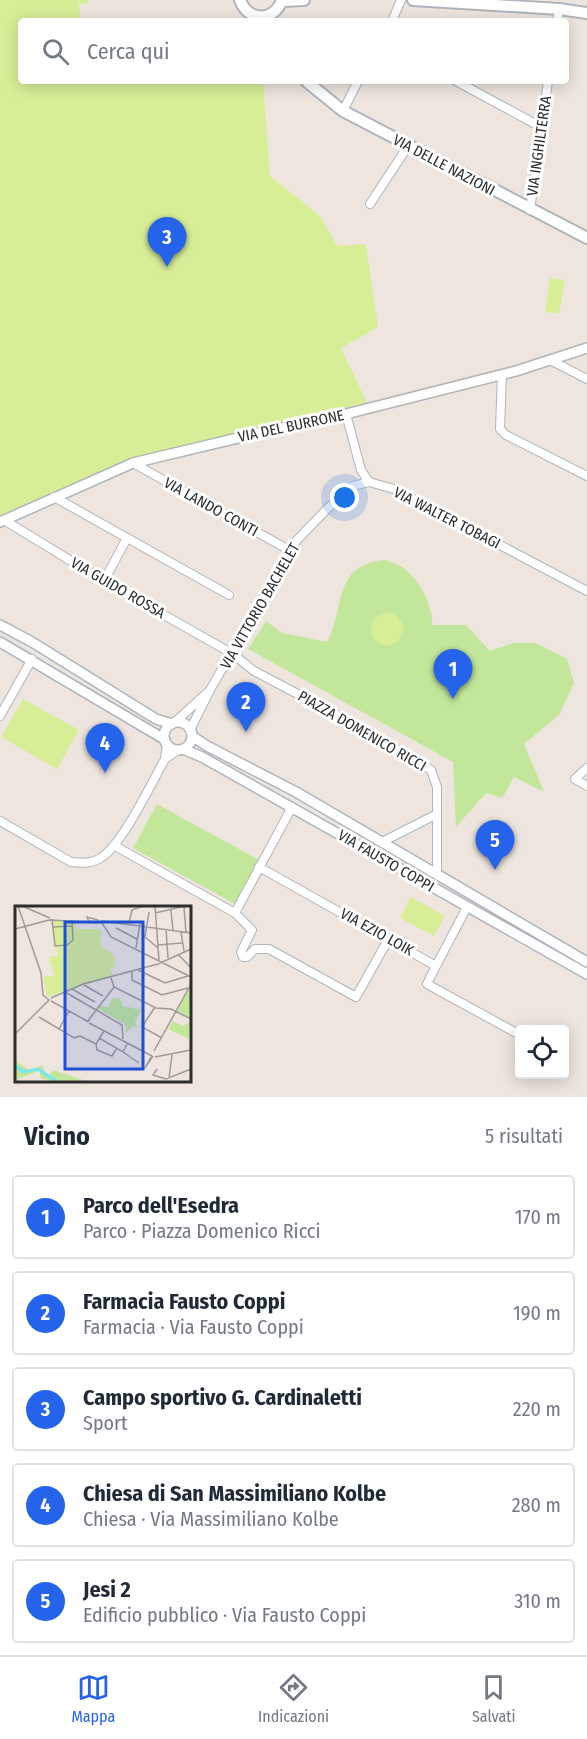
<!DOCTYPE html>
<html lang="it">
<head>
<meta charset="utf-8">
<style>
  body { margin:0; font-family:"Fira Sans Condensed",sans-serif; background:#f2f2f3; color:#1f2937 }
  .controls { position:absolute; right:18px; bottom:18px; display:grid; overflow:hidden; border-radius:6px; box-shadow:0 3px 15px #0003 }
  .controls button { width:54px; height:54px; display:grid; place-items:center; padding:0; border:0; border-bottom:2px solid #e0e1e3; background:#fff; color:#1f2937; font:30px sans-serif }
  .you { position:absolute; left:345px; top:498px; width:21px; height:21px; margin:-15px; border:4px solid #fff; border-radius:50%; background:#1a73e8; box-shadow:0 0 0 9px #1a73e833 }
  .badge { display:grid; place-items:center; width:39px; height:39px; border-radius:50%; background:#2563eb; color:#fff; font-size:20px; font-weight:700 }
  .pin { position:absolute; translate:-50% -50px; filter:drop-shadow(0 2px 3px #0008) }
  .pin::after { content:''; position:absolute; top:32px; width:21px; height:18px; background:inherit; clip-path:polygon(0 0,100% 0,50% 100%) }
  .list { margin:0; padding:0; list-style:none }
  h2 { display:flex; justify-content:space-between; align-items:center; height:78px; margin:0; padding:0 24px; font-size:26px }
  h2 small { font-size:20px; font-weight:400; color:#747a83 }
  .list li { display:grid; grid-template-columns:39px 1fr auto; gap:18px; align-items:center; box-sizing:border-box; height:84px; margin:0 12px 12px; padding:0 12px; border:2px solid #e0e1e3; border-radius:6px }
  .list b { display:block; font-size:22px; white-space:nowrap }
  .list p { margin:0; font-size:20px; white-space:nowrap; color:#747a83 }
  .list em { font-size:20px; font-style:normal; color:#747a83 }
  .icon { flex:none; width:33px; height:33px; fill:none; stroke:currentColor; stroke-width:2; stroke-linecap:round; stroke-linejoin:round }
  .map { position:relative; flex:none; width:587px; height:1097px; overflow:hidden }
  .search { position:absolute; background:#fff; box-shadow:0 3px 15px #0003; left:18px; right:18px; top:18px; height:66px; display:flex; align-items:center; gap:15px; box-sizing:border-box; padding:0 21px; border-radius:6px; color:#747a83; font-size:22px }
  .sheet { height:558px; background:#fff }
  nav { display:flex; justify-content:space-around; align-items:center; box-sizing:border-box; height:84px; border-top:2px solid #e0e1e3; background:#fff; font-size:16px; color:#747a83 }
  nav a { display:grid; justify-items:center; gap:3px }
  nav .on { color:#2563eb }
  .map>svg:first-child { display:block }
</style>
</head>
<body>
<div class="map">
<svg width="587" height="1097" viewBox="0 0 587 1097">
  <rect width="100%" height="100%" fill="#efe5df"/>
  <path fill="#c2e79a" d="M386 560C392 563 399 565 404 568 419 580 434 606 432 625H466L490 651 513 643H536L567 659 574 683 559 715 524 744 544 792 514 777 502 798 486 793 456 827 453 762 248 649 266 621 282 633 327 642C346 607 332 564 386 560Z
    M157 804 259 860 235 904 133 848Z"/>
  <path fill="#d8ee96" d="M0 0H88V4L79 3 81 21H21V81H263L270 176 320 216 337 246 366 244 378 327 341 348 367 403 140 456 0 516Z
    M550 278 565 280 559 314 545 312Z
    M371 629a16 16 0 1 1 32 0a16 16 0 1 1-32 0Z
    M23 699 79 730 57 769 1 737Z
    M411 897 445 916 434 936 400 918Z"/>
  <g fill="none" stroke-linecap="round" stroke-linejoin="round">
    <defs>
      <path id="minor" d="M392 21 401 0
        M557 21 559 9
        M456 81 541 127
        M343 111 358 81
        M370 204 408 146
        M530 210 548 81
        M550 360 587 379
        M502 375 500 429 506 435 587 476
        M346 414 361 470 369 482 394 489 587 591
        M133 463 289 550
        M54 497 229 595
        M4 520 104 581 233 654 254 671 351 722 431 770 437 787V875
        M104 581 127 538
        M0 716 32 659
        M175 722 207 693
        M190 730 210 690 296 541 328 508 353 486 369 482
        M165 759 178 750
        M587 768 575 779 587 786
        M0 821 71 862C82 863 92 864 102 857 123 843 151 784 165 759L167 744
        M382 842 437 814
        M115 846 235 913 292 807
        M259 867 436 966 467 907
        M235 913 252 930 241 952 243 957H247L255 949H269L356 997 389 938
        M436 966 427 984 520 1035"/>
      <path id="tertiary" d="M0 522 133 463 259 433 346 414 516 371 587 348
        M0 625 32 642 156 719 172 724
        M0 642 164 739
        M164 736a14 14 0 1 1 28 0a14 14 0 1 1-28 0Z
        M192 736 207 746 296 792 587 962
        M183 749 202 757 587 974"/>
      <path id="secondary" d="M240 0C248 22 274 22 282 0
        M413 0 559 9 587 13
        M282 1 304 0
        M306 81 343 111 587 238"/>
    </defs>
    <use href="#minor" stroke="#afb5bd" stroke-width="10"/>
    <use href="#tertiary" stroke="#afb5bd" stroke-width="12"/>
    <use href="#secondary" stroke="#afb5bd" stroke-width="14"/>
    <use href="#minor" stroke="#fff" stroke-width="8"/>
    <use href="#tertiary" stroke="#fff" stroke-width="9"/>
    <use href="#secondary" stroke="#fff" stroke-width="10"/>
  </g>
  <g text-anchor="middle" stroke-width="6" stroke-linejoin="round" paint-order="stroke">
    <g font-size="15" fill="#2d2d2d" stroke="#fff">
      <text transform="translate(539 146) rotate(-82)" y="5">VIA INGHILTERRA</text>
      <text transform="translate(444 165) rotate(28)" y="5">VIA DELLE NAZIONI</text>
      <text transform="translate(291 426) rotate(-12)" y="5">VIA DEL BURRONE</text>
      <text transform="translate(211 507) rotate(29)" y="5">VIA LANDO CONTI</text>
      <text transform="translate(447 518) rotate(27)" y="5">VIA WALTER TOBAGI</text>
      <text transform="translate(118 588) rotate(30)" y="5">VIA GUIDO ROSSA</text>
      <text transform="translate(260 606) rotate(-60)" y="5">VIA VITTORIO BACHELET</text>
      <text transform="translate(362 731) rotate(30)" y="5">PIAZZA DOMENICO RICCI</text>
      <text transform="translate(386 861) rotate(30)" y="5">VIA FAUSTO COPPI</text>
      <text transform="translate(377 932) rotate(29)" y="5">VIA EZIO LOIK</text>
    </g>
  </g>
  <g transform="translate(15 906)">
    <rect width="176" height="176" fill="#efe5df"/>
    <path d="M175 80V113L162 106ZM104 92 108 100 126 104 120 116 123 122 118 120 111 127 110 118 83 103 85 99 93 102 97 93ZM158 115 168 120 175 116 174 133 153 123ZM0 154 15 165 27 159 33 171 38 164 71 175H36L26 172 24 165 0 174Z" fill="#c2e79a"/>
    <path d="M36 14 61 17V23H86V40L99 49 100 60 95 63 99 70 32 91 28 71 39 70 34 51 43 50Z" fill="#d8ee96"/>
    <path fill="none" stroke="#70e8f3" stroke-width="3" d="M0 159 8 166 23 163 41 175"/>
    <path fill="none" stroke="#a19b98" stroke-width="1.5" d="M7 0 35 12M140 0 144 55M169 1 171 27M156 4 158 25M134 6 130 31 143 42M140 7 170 0M37 13 40 40 52 39 58 34 57 14M87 15 176 27M82 17 74 16 72 11 83 14M87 17 96 31 176 71M114 17 117 4 128 0M38 21 57 20M101 22 122 33M0 23 34 14 74 16M151 23 153 52M166 26 169 45M143 39 167 37M121 42 125 17M163 48 176 62M123 64 150 77 173 70M117 66V74L147 89 173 82M96 72 99 81 141 102 156 103 176 113M69 79 88 90M57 83 80 96M50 86 107 119 108 133M36 92 68 78 143 58 176 43M36 95 72 115M140 101 127 121 147 132M24 111 59 132 65 130M75 114 72 116 99 81M74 117 137 150M44 123 54 105M0 128 34 94 28 89 26 67 3 0M65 130 81 138 89 125M84 132 108 146 112 138M81 138 82 144 97 150 102 142M139 145 176 78M108 146 124 157M136 151 130 162 138 150M140 151 176 144M142 163 138 169 151 173 176 163M154 172 157 149"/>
    <path fill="#1d4ed8" fill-opacity="0.15" stroke="#1d4ed8" stroke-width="3" d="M50 16H128V163H50Z"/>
    <rect width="176" height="176" fill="none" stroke="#2d2d2d" stroke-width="3"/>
  </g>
</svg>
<div class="controls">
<button><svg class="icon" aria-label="locate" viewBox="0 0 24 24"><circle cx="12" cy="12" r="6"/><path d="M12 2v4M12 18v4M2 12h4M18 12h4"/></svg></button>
</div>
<div class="you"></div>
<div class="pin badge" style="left:453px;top:699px">1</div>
<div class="pin badge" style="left:246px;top:732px">2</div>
<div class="pin badge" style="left:167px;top:267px">3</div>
<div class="pin badge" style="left:105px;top:773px">4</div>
<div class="pin badge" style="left:495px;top:870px">5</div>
<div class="search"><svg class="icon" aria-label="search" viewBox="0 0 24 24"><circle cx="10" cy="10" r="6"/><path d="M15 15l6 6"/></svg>Cerca qui</div>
</div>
<section class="sheet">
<h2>Vicino<small>5 risultati</small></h2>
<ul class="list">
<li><span class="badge">1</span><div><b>Parco dell'Esedra</b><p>Parco · Piazza Domenico Ricci</p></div><em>170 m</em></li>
<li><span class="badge">2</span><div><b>Farmacia Fausto Coppi</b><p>Farmacia · Via Fausto Coppi</p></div><em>190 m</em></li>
<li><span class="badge">3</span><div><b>Campo sportivo G. Cardinaletti</b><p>Sport</p></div><em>220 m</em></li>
<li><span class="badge">4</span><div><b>Chiesa di San Massimiliano Kolbe</b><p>Chiesa · Via Massimiliano Kolbe</p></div><em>280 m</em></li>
<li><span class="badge">5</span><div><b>Jesi 2</b><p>Edificio pubblico · Via Fausto Coppi</p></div><em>310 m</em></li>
</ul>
</section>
<nav>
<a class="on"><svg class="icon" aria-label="map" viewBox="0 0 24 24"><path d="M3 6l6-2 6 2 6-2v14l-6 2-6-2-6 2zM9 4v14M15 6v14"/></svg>Mappa</a>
<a><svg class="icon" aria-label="directions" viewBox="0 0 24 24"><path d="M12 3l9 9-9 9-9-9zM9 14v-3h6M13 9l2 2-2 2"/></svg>Indicazioni</a>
<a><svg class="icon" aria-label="saved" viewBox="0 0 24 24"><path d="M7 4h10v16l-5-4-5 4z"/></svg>Salvati</a>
</nav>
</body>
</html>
